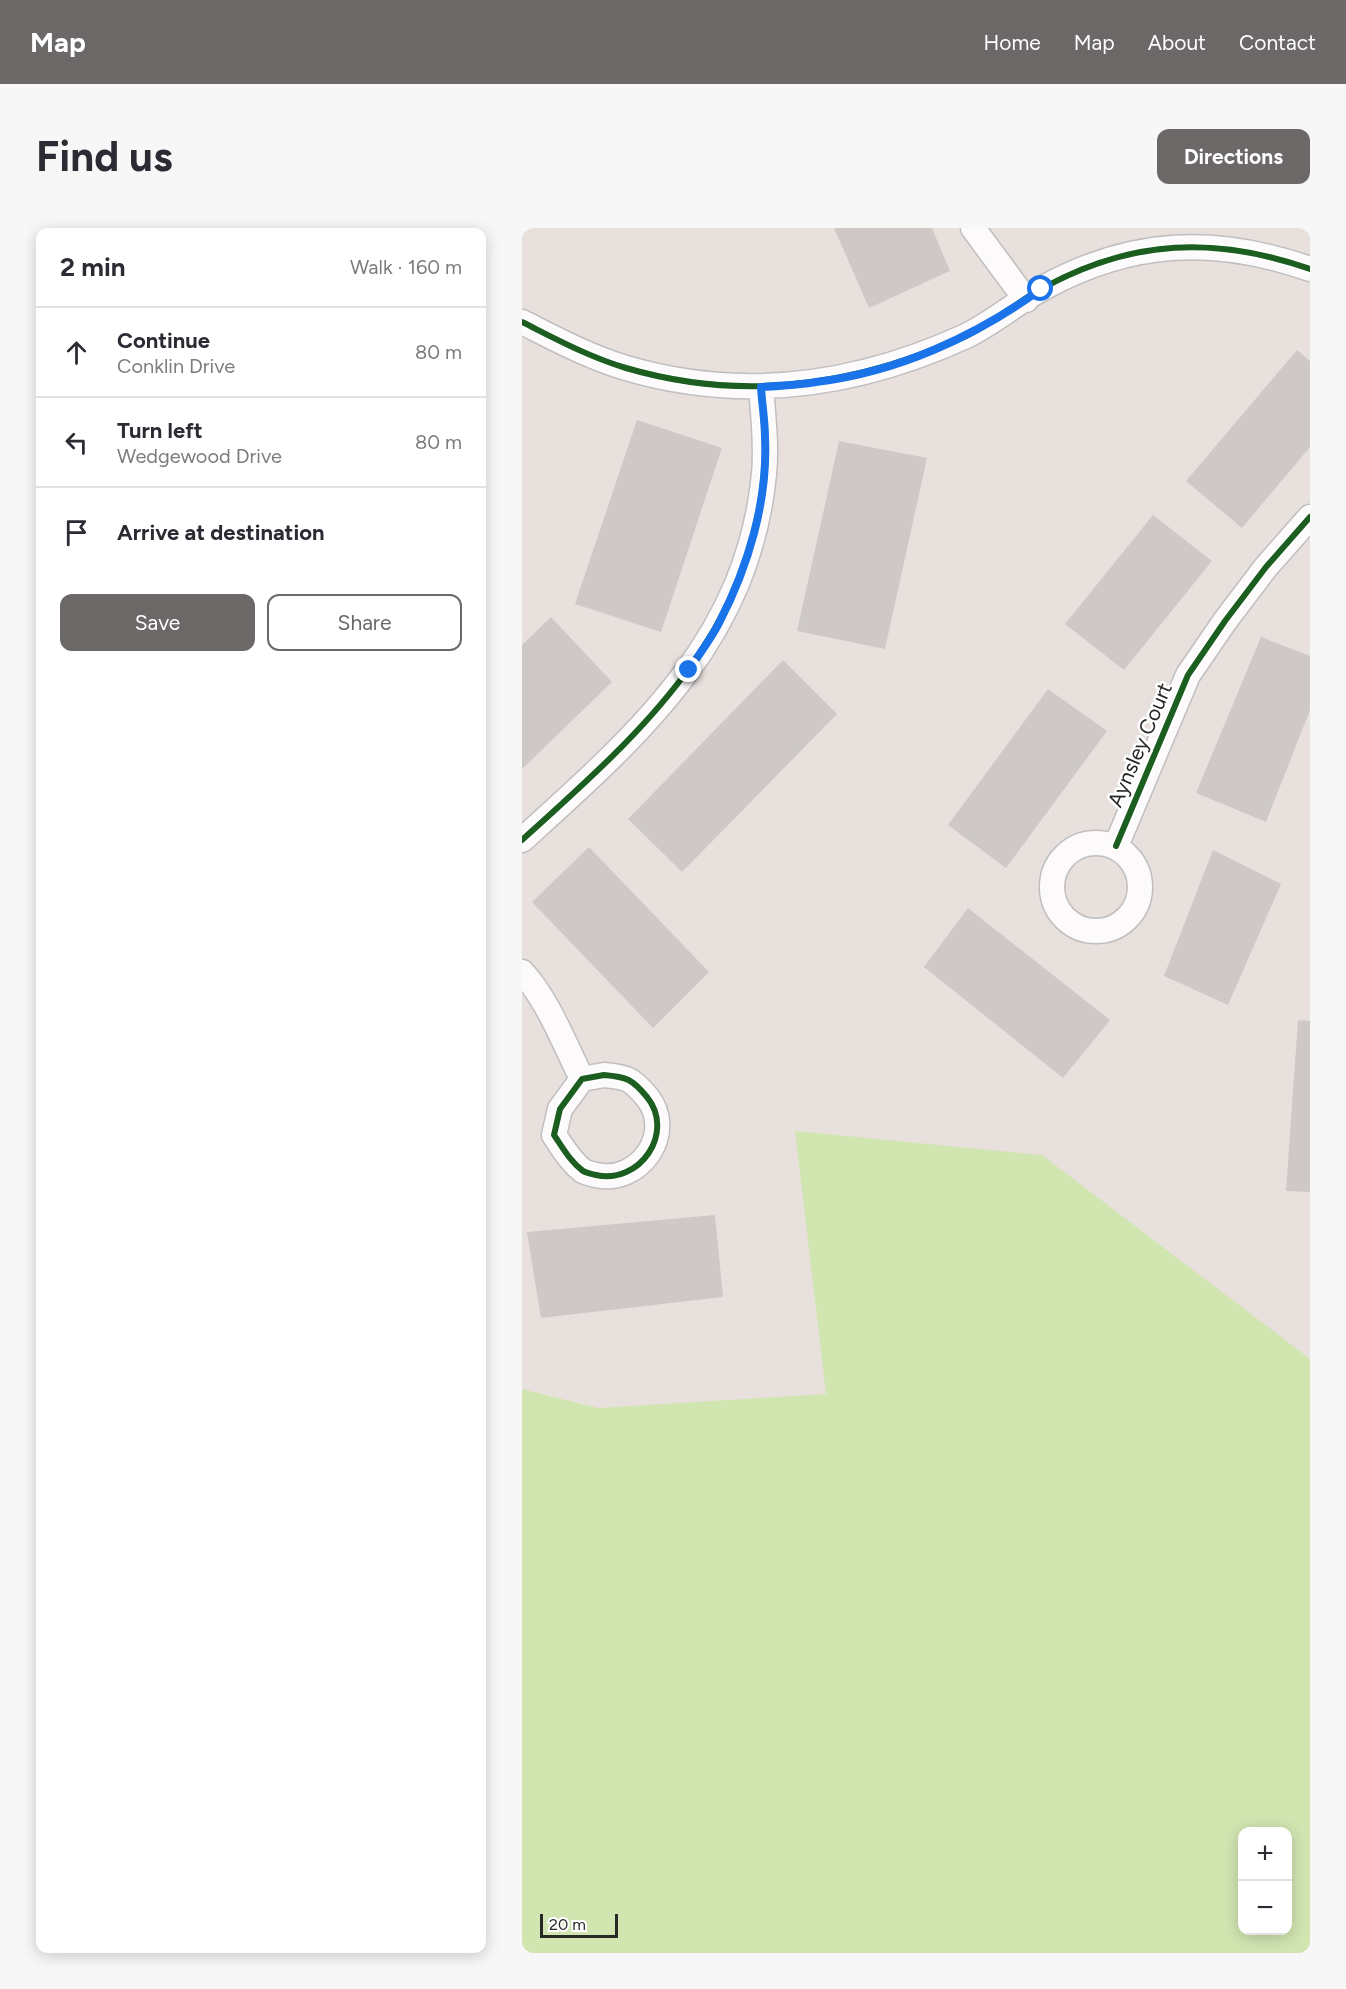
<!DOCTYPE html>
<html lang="en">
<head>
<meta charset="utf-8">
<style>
  body { margin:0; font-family:Figtree,sans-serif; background:#f7f7f7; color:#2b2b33 }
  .controls { position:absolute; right:18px; bottom:18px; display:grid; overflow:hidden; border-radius:12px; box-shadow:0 3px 15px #0003 }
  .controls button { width:54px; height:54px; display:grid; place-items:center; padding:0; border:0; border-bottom:2px solid #e1e1e2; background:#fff; color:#2b2b33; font:30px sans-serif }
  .scale { position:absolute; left:18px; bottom:15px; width:78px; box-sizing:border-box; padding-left:6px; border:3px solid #282828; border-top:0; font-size:16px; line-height:21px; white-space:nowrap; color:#282828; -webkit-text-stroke:4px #fff; paint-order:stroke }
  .stop { position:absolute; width:18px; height:18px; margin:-14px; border:4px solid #1a73e8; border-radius:50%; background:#fff }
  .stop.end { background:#1a73e8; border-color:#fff; box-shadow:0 2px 6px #0008 }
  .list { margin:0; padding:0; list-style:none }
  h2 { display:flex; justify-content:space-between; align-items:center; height:78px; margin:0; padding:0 24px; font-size:26px }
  h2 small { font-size:20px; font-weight:400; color:#7c7c81 }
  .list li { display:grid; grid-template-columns:39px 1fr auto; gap:18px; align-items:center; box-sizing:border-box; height:90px; padding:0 24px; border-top:2px solid #e1e1e2 }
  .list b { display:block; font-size:22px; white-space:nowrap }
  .list p { margin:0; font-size:20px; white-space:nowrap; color:#7c7c81 }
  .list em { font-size:20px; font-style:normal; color:#7c7c81 }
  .actions { display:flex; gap:12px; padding:18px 24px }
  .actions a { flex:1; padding:14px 0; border:2px solid #6b6867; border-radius:12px; text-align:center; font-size:21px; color:#6b6867 }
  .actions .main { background:#6b6867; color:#fff }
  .icon { flex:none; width:33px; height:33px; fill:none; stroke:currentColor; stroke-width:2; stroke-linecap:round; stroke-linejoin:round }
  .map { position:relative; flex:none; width:788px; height:1725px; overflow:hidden; border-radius:12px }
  header { display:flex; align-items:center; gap:36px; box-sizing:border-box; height:84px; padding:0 30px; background:#6b6867; color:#fff }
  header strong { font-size:28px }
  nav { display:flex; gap:33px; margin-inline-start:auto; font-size:21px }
  .intro { display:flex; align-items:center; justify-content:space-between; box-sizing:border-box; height:144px; padding:0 36px }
  h1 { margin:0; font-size:42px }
  .button { padding:15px 27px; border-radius:12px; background:#6b6867; color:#fff; font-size:21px; font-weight:700 }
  main { display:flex; gap:36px; padding:0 36px }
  aside { flex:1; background:#fff; border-radius:12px; box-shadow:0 3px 15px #0003 }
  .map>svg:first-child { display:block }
</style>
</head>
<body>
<header>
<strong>Map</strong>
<nav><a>Home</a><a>Map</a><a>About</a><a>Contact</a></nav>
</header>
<div class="intro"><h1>Find us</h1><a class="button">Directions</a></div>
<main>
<aside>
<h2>2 min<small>Walk · 160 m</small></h2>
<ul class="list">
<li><svg class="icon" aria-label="ahead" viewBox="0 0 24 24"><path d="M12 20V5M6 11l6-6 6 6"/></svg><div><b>Continue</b><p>Conklin Drive</p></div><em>80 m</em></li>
<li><svg class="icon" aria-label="left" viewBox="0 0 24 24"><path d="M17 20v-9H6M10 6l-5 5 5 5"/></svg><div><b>Turn left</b><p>Wedgewood Drive</p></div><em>80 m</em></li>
<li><svg class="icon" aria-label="arrive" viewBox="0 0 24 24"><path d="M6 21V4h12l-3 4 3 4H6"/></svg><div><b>Arrive at destination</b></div></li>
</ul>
<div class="actions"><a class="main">Save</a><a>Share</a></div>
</aside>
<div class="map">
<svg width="788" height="1725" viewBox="0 0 788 1725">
  <rect width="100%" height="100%" fill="#e8e0dc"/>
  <path fill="#d1e5b1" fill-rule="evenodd" d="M273 903 520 927 788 1131V1725H0V1161L76 1180 304 1166ZM720 1604H766V1702H720Z"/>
  <path fill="#cec9c6" d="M312 0H410L428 43 347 80Z
    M775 122 788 133V219L720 300 664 253Z
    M115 192 200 220 139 404 53 376Z
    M317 213 405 230 363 421 275 403Z
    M631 287 690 333 602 442 543 396Z
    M29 389 90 454 0 541V417Z
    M739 409 788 428V482L744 594 674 565Z
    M261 432 315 486 160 644 106 591Z
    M526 461 585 503 484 640 426 597Z
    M67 619 187 744 131 800 10 674Z
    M691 622 759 656 706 777 642 748Z
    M446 680 588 792 541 850 402 739Z
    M776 792 788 793V964L764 963Z
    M193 987 201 1069 19 1090 5 1004Z"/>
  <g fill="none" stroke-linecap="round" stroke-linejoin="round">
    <defs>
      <path id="street" d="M451 0 504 72
        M0 94C34 111 67 129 104 140 220 174 335 158 444 108 471 95 495 74 521 60 610 11 694 8 788 41
        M0 612C116 507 226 412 242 246 245 217 241 188 239 159
        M530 659a44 44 0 1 1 88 0a44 44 0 1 1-88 0Z
        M594 618 666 447 703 393 744 339 788 289
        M0 744C25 770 44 819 60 851
        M82 847C105 849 110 851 125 869 154 905 117 957 74 947 69 946 65 945 61 943 48 933 41 920 32 907L38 881 60 851Z"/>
    </defs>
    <use href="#street" stroke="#c0bebf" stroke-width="27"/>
    <use href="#street" stroke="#fcfafa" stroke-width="24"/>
    <defs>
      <path id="cycleway" d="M0 94C34 111 67 129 104 140 220 174 335 158 444 108 471 95 495 74 521 60 610 11 694 8 788 41
        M0 612C116 507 226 412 242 246 245 217 241 188 239 159
        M594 618 666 447 703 393 744 339 788 289
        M82 847C105 849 110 851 125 869 154 905 117 957 74 947 69 946 65 945 61 943 48 933 41 920 32 907L38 881 60 851Z"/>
    </defs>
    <use href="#cycleway" stroke="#fff" stroke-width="10"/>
    <use href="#cycleway" stroke="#1b5e20" stroke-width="6"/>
  </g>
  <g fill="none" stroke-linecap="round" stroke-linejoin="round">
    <path stroke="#1a73e8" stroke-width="8" d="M167 442C177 426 189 411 197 395 226 339 246 273 243 210 243 193 240 176 239 159 257 158 276 157 294 154 375 144 453 109 519 61"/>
  </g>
  <g text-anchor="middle" stroke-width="5" stroke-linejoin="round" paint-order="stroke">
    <g font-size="21" fill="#282828" stroke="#fff">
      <text transform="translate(618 517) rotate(-67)" y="7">Aynsley Court</text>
    </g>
  </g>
</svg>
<div class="controls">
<button>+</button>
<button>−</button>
</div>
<div class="scale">20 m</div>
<div class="stop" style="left:519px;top:61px"></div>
<div class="stop end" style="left:167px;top:442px"></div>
</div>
</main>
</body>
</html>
